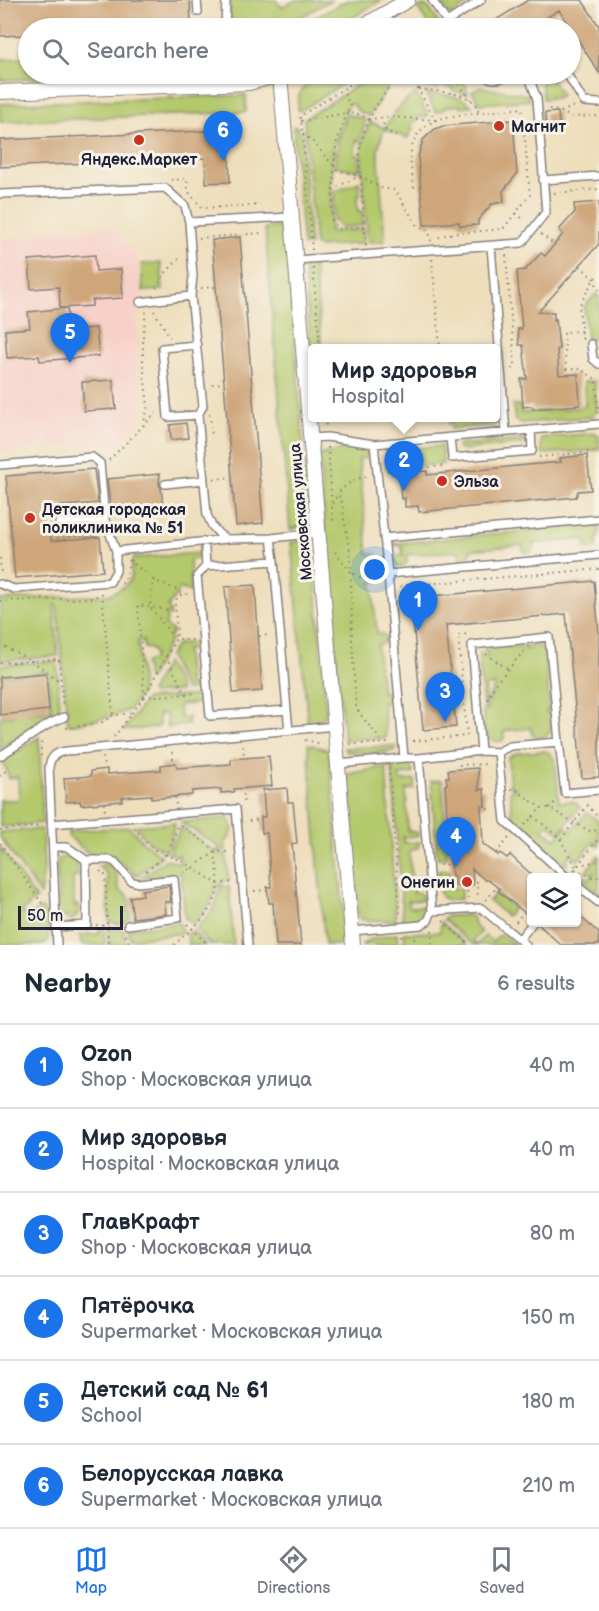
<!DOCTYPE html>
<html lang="en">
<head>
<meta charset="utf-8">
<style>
  body { margin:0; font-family:"Balsamiq Sans",sans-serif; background:#f2f2f3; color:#1f2937 }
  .controls { position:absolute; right:18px; bottom:18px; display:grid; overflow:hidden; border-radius:6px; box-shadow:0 2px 4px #0004 }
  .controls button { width:54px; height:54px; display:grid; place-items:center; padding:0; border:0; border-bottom:2px solid #e0e1e3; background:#fff; color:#1f2937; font:30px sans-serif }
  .scale { position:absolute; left:18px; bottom:15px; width:105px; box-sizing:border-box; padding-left:6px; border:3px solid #22223b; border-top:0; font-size:16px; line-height:21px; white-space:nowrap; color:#22223b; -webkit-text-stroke:4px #f7f3e8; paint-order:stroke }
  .you { position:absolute; left:375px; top:570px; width:21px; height:21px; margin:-15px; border:4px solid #fff; border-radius:50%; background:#1a73e8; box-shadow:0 0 0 9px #1a73e833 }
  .badge { display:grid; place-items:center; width:39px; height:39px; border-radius:50%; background:#1a73e8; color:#fff; font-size:20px; font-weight:700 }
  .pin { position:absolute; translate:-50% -50px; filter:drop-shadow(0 2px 3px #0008) }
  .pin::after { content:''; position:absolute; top:32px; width:21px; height:18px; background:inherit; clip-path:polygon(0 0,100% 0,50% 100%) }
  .popup { position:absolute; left:308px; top:344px; width:192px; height:78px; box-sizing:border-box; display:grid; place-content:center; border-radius:6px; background:#fff; filter:drop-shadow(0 2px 4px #0005); font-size:20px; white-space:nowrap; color:#747a83 }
  .popup b { font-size:22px; color:#1f2937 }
  .popup::after { content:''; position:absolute; left:50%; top:100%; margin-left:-12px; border:12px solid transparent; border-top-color:#fff }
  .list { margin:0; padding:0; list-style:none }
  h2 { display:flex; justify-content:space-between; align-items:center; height:78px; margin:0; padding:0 24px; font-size:26px }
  h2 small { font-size:20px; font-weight:400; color:#747a83 }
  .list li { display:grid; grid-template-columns:39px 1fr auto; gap:18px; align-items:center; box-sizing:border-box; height:84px; padding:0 24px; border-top:2px solid #e0e1e3 }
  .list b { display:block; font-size:22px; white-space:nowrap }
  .list p { margin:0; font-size:20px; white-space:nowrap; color:#747a83 }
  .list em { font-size:20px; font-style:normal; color:#747a83 }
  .icon { flex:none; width:33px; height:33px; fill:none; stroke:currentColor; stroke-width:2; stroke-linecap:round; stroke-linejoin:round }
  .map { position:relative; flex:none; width:599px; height:945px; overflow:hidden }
  .search { position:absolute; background:#fff; box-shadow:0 2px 4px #0004; left:18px; right:18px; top:18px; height:66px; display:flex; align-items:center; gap:15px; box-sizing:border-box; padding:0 21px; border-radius:33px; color:#747a83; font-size:22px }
  .sheet { height:582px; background:#fff }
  nav { display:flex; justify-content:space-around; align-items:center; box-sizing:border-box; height:84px; border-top:2px solid #e0e1e3; background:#fff; font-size:16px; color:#747a83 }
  nav a { display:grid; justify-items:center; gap:3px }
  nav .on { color:#1a73e8 }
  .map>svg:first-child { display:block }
</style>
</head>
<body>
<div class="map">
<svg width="599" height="945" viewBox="0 0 599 945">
  <rect width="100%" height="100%" fill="#f7f3e8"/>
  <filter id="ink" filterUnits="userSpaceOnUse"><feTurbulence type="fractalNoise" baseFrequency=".0167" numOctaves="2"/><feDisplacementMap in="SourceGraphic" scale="12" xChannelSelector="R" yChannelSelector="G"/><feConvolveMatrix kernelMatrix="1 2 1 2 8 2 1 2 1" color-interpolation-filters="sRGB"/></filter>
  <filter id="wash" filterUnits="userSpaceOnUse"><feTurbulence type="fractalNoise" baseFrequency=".008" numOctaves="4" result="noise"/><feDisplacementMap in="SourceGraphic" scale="24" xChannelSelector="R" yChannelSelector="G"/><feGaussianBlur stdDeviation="1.35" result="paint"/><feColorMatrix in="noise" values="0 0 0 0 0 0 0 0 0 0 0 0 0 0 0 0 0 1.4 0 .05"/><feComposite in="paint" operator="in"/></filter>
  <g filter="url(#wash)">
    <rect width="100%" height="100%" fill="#eedebc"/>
    <path fill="#f7d1c8" d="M105 227 114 230 138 259 141 313 136 316 143 410 141 415 123 441 0 452V240L34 237V231Z"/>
    <path fill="#b4c86c" stroke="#6b7554" stroke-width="1.5" d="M230 0H276L281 7 296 0H331L282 28H231Z
      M347 0H382L336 28H297Z
      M439 0H474L450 16Z
      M423 6 429 8 438 22 430 28 418 8Z
      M28 58V74H112L109 76 0 80V59Z
      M326 74H359L300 111 298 110C296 87 308 84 326 74Z
      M375 74H396L369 116 358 111 353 104H349L334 146 332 166 330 232 363 229 364 243 319 247 315 245 304 119Z
      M415 74H459L465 83 468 94 453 91V88L438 85V88L422 87Z
      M541 74H548L561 94 560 97 543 99Z
      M480 87 523 94 527 95 530 100 480 104 472 91Z
      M416 93 428 115 423 118 421 116 411 125 413 129 407 138 384 129 378 149 385 241 368 242 361 158 362 142 370 122 385 128C393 113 401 103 416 93Z
      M425 93C441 95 461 94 472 106L460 107 459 105 445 107V109L436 112Z
      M246 95V112L0 122V104Z
      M348 115 356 116 366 120 359 141 356 140 355 155H358L359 171 335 166 339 140Z
      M296 126 301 133 310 245 303 246 293 127Z
      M359 182 360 196 357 197 358 211H362L363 225 341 228 334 220V192Z
      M280 227 285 230 286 233 309 515C308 524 299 527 290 530L265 228Z
      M161 263 163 290 143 291 141 264Z
      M314 267 322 348H312V364L304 269Z
      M596 294 599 297V339H587L584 307Z
      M595 381 597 410 592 417 521 423 515 421 513 405H520L521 413 585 407 584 382Z
      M496 410 498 416 496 425 451 429 450 418H496Z
      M596 433 599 435V450L542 454 541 438Z
      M525 439 524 443 523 444 460 450 457 447V445Z
      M361 446 365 447 369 454 366 458 359 459 368 554H375L378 556C380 563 382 575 378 581L372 582 377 634H382L386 637V641L384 643 377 645 382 692H389L391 698V700L383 703 386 738 344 740 319 455Z
      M441 446 443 464 387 469 385 451Z
      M599 524V538L596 539 597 545 591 549 586 547 585 539 533 544V551L529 553 524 552 522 545 470 550V557L466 560 461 559 459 551 407 555V563L401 567C395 564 393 563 392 556H403L402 546 391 544Z
      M306 541 312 546 313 550 326 711C325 721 316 722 308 724L291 542Z
      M201 553 200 558 190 560 191 592 179 588 177 594 168 607 171 613 167 615 166 626 173 631 170 636V641L148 681 147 680 145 663 153 659 154 653 151 649 144 648 143 640 138 641 142 692 129 710 109 717 68 725 57 605H54L58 656 0 661V600L107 595C116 592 128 587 131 577 133 571 130 564 133 558Z
      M195 642 196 649 186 650 189 686 199 685V689L186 690 183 687 169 656 177 644Z
      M536 644 545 651 550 709 546 710V713L551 712V731C547 737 540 739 533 736L531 728 504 731V738L502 741C481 744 484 723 483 708L487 710 486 702 490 701V695L495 685 485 686 486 701 483 705 479 656 480 654 487 658 488 654 483 651 489 649 526 645 525 649 530 648V645Z
      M57 661 60 713 0 749V717L51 711 48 672 0 676V665Z
      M166 663 176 679 180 691 152 694 150 692Z
      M200 695 201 703 179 705 180 718 188 717V725L167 727 166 714H159V727L124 730 146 699Z
      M39 737 43 823 0 827V800H19L18 777 9 779 7 770 1 762Z
      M308 744 329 750 346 945H325Z
      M396 746 395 750C381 755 362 752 347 752L344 748Z
      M545 751 551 754 555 761 559 802 573 801 580 807 560 832 547 824 543 829 555 839 566 827 571 831 587 812 599 822V846L594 842 577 861 572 853 567 859V865L524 828 527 825 524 823 521 826 513 818 512 814 510 790H515L514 787 510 786 508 758 516 753Z
      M392 765C401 765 412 761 413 774L399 775 400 781 415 780 414 789 406 790 408 831 419 833V836L403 837 404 843 420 842 417 849 409 851 413 893H419L423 896 424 900 408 901 409 907 424 906V915C418 921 411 920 403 921Z
      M386 767 396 921 366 920 361 919 358 916 347 774Z
      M442 780 445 819 447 820 449 848 447 849V857L437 858 431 781Z
      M227 818C238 826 231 835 225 844L226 850H220L219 847 181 822Z
      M175 823 170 845 165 851 149 842 135 826Z
      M130 827 144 843 162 856 137 875 113 857 89 854 68 836 69 831Z
      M181 827 214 851 218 850 219 853 226 854 229 881H222V885L217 886C212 904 206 911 193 924L185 918 181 873 140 878 167 859 180 864 179 855 175 856 169 853Z
      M42 829 44 868 40 895 0 837V832Z
      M0 847 36 899 29 904V906L22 911 27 917 41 909H43L48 916V941L43 945H0Z
      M599 855V894L580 877 582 874 589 879 594 873 585 872Z
      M70 856 75 858 77 862 78 877H73L74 905H78V914L75 918 70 920 62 916 59 912 57 865 58 859Z
      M105 864 114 868 116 873 119 890 128 895 130 918 122 924 109 922 107 874 98 866Z
      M449 870V878H452V886L456 889H461V899C453 900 444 902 440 894L438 871Z
      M229 886 234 945H211L196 929C210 914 217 907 220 887Z
      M496 893 514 908 507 916 489 901Z
      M469 915 473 919 474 925 481 932 473 941 477 945H473L443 919 447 916Z
      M441 922 467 945H405L404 933 440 932Z
      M179 923 183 933 130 939 128 929Z
      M104 928 105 945H81L80 935 99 934V929Z
      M108 928 124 930 125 945H109Z
      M193 931 206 945H189L187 934Z
      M397 934 398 945H362L368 940Z
      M502 935 515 945H477L485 936 493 942 499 936Z"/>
    <g id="blocks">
      <path fill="#cea67a" d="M0 0H190L191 24 173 25V28H124L123 24 117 21 113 24 112 28H28V35L0 36Z
        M528 0H582L599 26V73L559 10 530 28H483Z
        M558 112 560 133 547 135 545 113Z
        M513 120 517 174 503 191 504 202 492 204 478 220V225L460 226 459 222 424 225 418 157 423 140 427 136 435 129 443 126Z
        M228 130 230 182 206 183 205 158 0 167V140Z
        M599 202V244L538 312H554V320L556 319 559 349H557L559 375 578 374 580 405 533 409 532 406 523 407 521 379H527L523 345H519L518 329H522L517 271 525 270 541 253 545 256 563 234 559 230 575 212 574 204Z
        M240 237 263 523 236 526 212 240Z
        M95 255 96 271 121 269 123 298 92 300V306L60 308 59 287 31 289 29 260Z
        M67 308 69 330 96 328 99 356 40 361 39 356 7 358 5 330 30 328 28 312Z
        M113 380 116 409 84 411 82 382Z
        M186 423 188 438 171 440 170 425Z
        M587 455 591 490 578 491 576 497 419 512 418 506 405 507V498L401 499 399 473 427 471V475L527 465 561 462 560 458Z
        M94 469 98 503 49 507 51 541 100 537 103 571 15 578 6 476Z
        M160 474 159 484 161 488 163 507 111 512 107 479Z
        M594 581 599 634V777L582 778 566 614 446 625 456 727 423 730 411 598Z
        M255 585 262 691 233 693 225 587Z
        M46 673 49 710 0 715V677Z
        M269 756 272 786 234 789V792L221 793V789L192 791V795L151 799V795L122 797V801L81 805 80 801 66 802 64 778 91 776V771L107 769V774L161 770V765L176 763 177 768 231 764V759Z
        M478 768 479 790 484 789 485 806H481L483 844 498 855 500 853 507 858 510 855 531 874V917H530L498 891 500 889 488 880H485L472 869 473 885 455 886V876H452L450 851H452L450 816H447L445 785 447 784 446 777H449L448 770Z
        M287 788 288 802H293L297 843 292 844 301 945H276L273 903H269L267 887H271L267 833H262L261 817H265L263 790Z
        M169 886 171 902H165L166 914 133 918 130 897 143 895 142 890Z
        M576 913 599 933V945H561L538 924 539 922H576Z"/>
    </g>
  </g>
  <g filter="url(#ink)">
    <use href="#blocks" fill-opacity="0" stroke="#88807c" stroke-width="1.5"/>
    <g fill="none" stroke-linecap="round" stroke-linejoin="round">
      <defs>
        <path id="lane" d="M197 0 198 12
          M432 0 451 28
          M447 22 481 0
          M118 27V28
          M225 28 226 0
          M121 74V88
          M480 74C490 81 501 80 511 74
          M567 74 584 102 599 103
          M543 180 599 176
          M0 194 165 188 185 206 189 222 292 217
          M189 222 193 276 191 296 203 406 198 415 207 515 212 526 219 534 227 539 271 538 319 533
          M491 246 506 432
          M296 260 522 243 546 212 537 99 528 74
          M140 302 191 296
          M591 344 593 359 599 364
          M197 345 162 348 168 417 198 415
          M450 437 452 458 532 451 531 430
          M311 438 327 437 374 444 599 424
          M374 444 388 574 404 758
          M0 465 92 457 100 463 105 520 116 551
          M165 484 204 480
          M59 523 105 520
          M271 538 274 561 206 566 197 576 210 716 287 710 289 731
          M384 538 599 519
          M205 549 206 566
          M274 561 287 710
          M388 574 599 555
          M0 584 14 589 110 582 116 571V551L227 539
          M481 751 472 645 549 637 559 742
          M498 752 505 821 568 878
          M0 756 49 724 64 717
          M338 764 404 758H419L481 751 498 752 510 746 559 742 565 793 599 790
          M51 824 236 809 248 945
          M53 847H67L86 860 87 925 56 927
          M86 860H109L115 862 131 881 138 883 174 879 178 918 128 925
          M576 885 599 903
          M432 911 481 908 526 945
          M352 931 421 925 428 921 432 911 419 758
          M520 939 533 922
          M57 945 49 767C51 756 56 752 67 751L335 726"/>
        <path id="street" d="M360 28 408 0
          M280 75 353 945
          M0 92 249 83 284 74"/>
      </defs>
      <use href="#lane" stroke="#88807c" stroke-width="10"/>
      <use href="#street" stroke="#88807c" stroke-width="16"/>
      <path stroke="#88807c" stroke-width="2" stroke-dasharray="1.5 4.5" stroke-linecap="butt" d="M452 74 470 99
        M419 89C433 91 460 92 471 100 476 103 477 108 479 112
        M549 109 561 112 571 117 599 116
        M561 112 574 106
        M381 118 386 131 396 136
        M301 121 347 113 350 105 342 90
        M303 134 313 142 334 166
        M360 176 381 188 395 190 416 224 429 231 431 241
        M171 180 187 179 188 191 202 208 260 205
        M414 188C413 177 409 163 411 152 416 118 449 116 476 113 492 111 507 110 522 108L530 195 503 229 448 234 437 238
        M332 189 360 176 333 169
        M554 193 599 189
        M516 213 525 221
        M364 227 339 229 332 221 335 153 337 141 347 113 358 114 369 119 391 117 435 120 410 74
        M541 234 555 245
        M199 238 262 233
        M366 245 359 156C362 123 380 99 399 74
        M312 250 303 134 300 116 367 74
        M506 255 515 366 511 370
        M432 259 440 348
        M580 266 594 279 599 290
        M313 268 320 348
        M156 288 167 271 180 258
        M201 288 216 287
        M154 311 170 337
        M581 331 564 332 566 369H580L596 379 598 410 597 415
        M583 339 582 338 579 306 594 279 599 275
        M212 384 224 383
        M210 414 212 438
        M325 418 326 427
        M447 418V426
        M143 426 148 406 143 364V335L146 312
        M328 447 333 522
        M539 457 599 451
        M109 460 156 413
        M387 471 444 466
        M214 479 232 477
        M333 504 338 494
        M53 515V511L94 508
        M55 533 56 538 98 535
        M335 552 351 572 350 552 344 519 343 504 338 494C346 483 355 479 368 476
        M0 558 1 573
        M130 560 153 580
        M378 575 361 578 351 572 352 640 356 707C363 720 374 730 382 743
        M122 584 127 575 129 559
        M400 586 599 569
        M102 593 113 715
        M181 593 178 590 153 580 150 607 171 634 182 640H193
        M0 601 93 598 101 594
        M259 636 271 635
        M0 644 32 661 61 682
        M486 654 508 669
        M166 656 185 694
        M0 663 59 659 63 707
        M144 697 138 605 175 611
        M144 697 198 693
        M488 700 495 684 525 650
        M66 728 101 723 113 715 132 713
        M467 736 458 635 470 634
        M114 737 144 697 177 637 175 604 177 598 182 594H189
        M305 740 323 744
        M413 741 467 736
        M350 744 392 743
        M243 746 244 758
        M172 752 174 764
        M41 756V744L42 742
        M103 757 104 770
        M459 765 489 764
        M389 768 400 915
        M0 776 5 772 2 767
        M243 788 244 803
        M511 789H515L541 808H549L591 832 599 829
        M175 797 176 805
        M104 803 105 811
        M587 805 599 818
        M549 808 558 800
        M481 809H493
        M533 816 561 839 587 806
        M249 821 261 819
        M181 825 217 851
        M525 825 541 808
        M134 828 147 843 155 850 182 861 218 884 233 882
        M0 830 42 826
        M560 839 576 867
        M0 843 43 905 45 906
        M496 853 509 838
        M439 865 451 864
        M578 865 599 861
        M575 869 592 877H599
        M574 870 599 838
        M100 871 105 874 108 945
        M146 871C167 857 172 846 178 823
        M184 873 217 851 228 852
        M477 881 478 899
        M467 885 468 898
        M254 891 267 890
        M486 900 497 887
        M443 921 470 945
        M516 922 523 912
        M187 924 208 945
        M96 925 117 927
        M432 930V945
        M126 935 127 940 132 945
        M401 936 402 945
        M174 945C191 929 217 911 218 885 219 875 216 863 215 852
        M411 945 416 936"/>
      <use href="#lane" stroke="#fff" stroke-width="7"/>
      <use href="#street" stroke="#fff" stroke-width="14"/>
    </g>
  </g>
  <g fill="#c8321e" stroke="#f7f3e8" stroke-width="2">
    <circle cx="499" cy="126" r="6"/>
    <circle cx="139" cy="140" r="6"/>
    <circle cx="442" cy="481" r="6"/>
    <circle cx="30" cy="518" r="6"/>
    <circle cx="467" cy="882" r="6"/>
  </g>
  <g text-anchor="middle" stroke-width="6" stroke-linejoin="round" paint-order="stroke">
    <g font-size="16" font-weight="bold" fill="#22223b" stroke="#f7f3e8" text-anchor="start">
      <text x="511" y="132">Магнит</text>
      <text x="139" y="165" text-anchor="middle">Яндекс.Маркет</text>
      <text x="454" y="487">Эльза</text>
      <text x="42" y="515">Детская городская<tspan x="42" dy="18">поликлиника № 51</tspan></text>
      <text x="455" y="888" text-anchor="end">Онегин</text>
    </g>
    <g font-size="16" fill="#22223b" stroke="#f7f3e8">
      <text transform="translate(300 512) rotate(-95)" y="6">Московская улица</text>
    </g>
  </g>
</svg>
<div class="controls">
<button><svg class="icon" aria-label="layers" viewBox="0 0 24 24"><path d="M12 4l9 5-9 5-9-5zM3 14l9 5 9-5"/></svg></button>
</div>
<div class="scale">50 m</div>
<div class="you"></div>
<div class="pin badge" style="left:418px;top:631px">1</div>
<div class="pin badge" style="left:404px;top:491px">2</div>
<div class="popup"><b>Мир здоровья</b>Hospital</div>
<div class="pin badge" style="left:445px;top:722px">3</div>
<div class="pin badge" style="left:456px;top:867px">4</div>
<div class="pin badge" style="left:70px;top:363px">5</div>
<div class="pin badge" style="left:223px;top:161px">6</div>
<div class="search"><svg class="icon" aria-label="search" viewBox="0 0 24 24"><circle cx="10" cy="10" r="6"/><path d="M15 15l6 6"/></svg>Search here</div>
</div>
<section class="sheet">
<h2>Nearby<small>6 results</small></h2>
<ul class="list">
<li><span class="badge">1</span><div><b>Ozon</b><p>Shop · Московская улица</p></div><em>40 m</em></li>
<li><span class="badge">2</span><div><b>Мир здоровья</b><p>Hospital · Московская улица</p></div><em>40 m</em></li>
<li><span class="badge">3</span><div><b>ГлавКрафт</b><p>Shop · Московская улица</p></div><em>80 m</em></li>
<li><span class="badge">4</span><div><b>Пятёрочка</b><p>Supermarket · Московская улица</p></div><em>150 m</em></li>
<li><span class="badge">5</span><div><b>Детский сад № 61</b><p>School</p></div><em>180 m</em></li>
<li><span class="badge">6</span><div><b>Белорусская лавка</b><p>Supermarket · Московская улица</p></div><em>210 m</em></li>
</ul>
</section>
<nav>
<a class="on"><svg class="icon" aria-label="map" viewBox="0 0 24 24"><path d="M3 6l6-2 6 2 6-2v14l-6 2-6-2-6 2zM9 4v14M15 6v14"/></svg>Map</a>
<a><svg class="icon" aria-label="directions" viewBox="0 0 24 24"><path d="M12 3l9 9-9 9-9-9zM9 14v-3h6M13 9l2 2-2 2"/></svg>Directions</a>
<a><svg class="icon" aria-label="saved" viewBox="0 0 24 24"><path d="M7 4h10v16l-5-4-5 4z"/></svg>Saved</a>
</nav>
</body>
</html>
